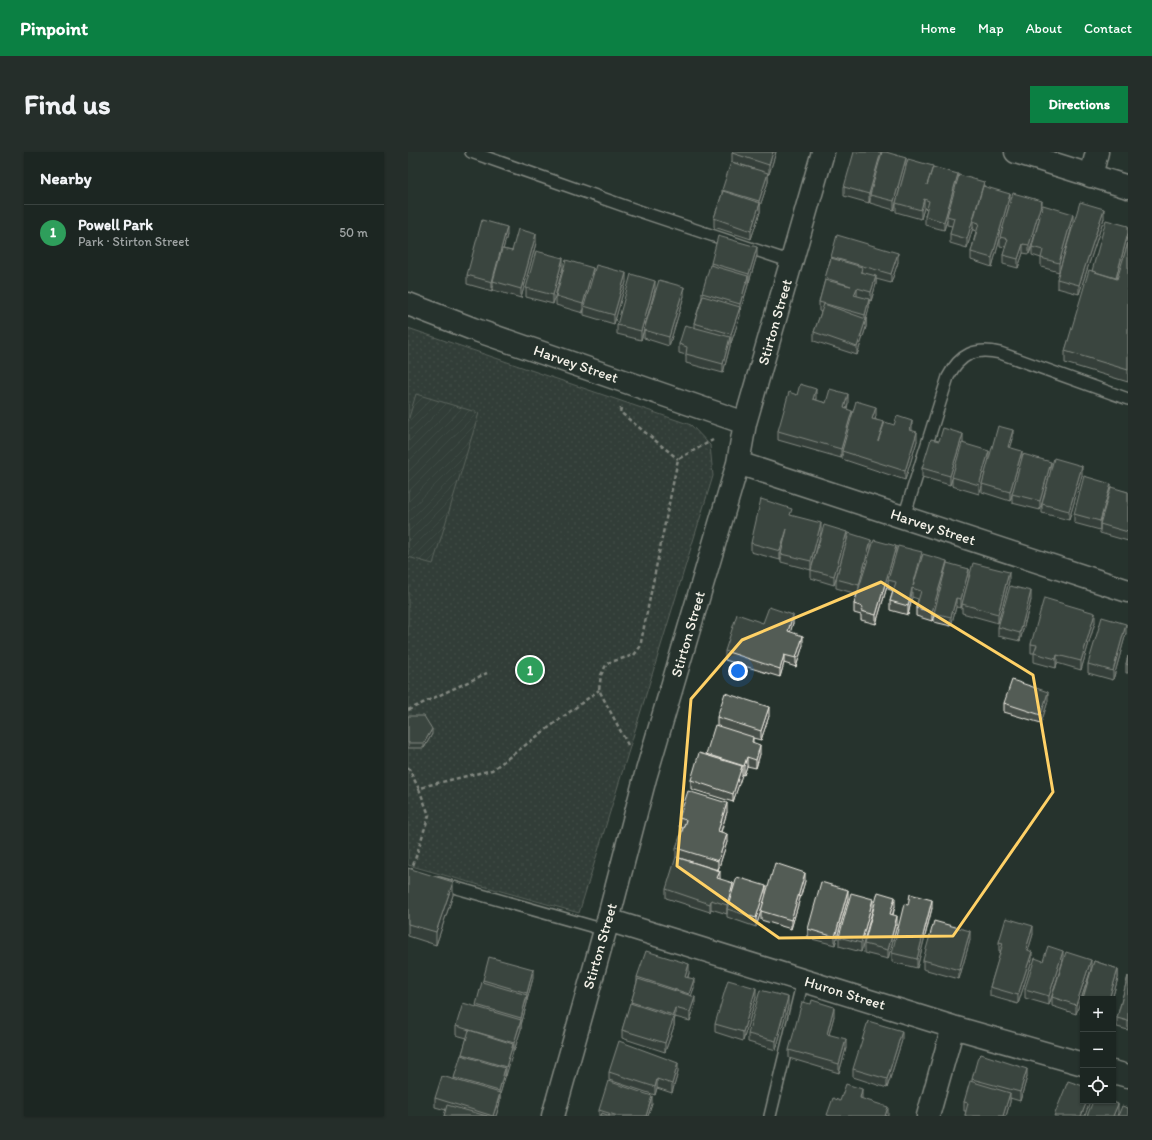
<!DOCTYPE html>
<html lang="en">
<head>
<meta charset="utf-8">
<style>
  body { margin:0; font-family:Itim,sans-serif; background:#252e2a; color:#f1f3f6 }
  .controls { position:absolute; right:12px; bottom:12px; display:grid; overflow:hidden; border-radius:0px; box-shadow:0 1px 3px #0004 }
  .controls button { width:36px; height:36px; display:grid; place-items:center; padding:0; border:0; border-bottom:1px solid #3a4340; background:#1c2622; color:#f1f3f6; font:20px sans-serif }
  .you { position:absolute; left:330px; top:519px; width:14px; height:14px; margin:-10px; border:3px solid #fff; border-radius:50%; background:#1a73e8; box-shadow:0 0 0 6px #1a73e833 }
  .badge { display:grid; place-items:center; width:26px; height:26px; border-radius:50%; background:#0b8043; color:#fff; font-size:13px; font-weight:700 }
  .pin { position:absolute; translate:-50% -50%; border:2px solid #fff; box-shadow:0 1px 4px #0006 }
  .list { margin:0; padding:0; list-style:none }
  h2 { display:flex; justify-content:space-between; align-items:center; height:52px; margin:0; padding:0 16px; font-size:17px }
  h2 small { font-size:13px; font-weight:400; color:#a0a5a5 }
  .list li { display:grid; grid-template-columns:26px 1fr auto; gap:12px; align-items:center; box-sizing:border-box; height:56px; padding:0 16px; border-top:1px solid #3a4340 }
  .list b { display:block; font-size:15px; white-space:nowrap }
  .list p { margin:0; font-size:13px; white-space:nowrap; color:#a0a5a5 }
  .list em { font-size:13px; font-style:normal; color:#a0a5a5 }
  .icon { flex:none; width:22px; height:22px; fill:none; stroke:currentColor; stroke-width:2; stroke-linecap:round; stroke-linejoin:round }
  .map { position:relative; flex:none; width:720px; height:964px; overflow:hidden; border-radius:0px }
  header { display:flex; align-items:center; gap:24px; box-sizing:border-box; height:56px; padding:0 20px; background:#0b8043; color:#fff }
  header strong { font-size:19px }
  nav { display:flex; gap:22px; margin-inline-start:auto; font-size:14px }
  .intro { display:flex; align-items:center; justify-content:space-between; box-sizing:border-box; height:96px; padding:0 24px }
  h1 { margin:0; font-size:28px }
  .button { padding:10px 18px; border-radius:0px; background:#0b8043; color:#fff; font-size:14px; font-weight:700 }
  main { display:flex; gap:24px; padding:0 24px }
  aside { flex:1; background:#1c2622; border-radius:0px; box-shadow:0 1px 3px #0004 }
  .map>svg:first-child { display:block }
</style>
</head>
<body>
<header>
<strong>Pinpoint</strong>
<nav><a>Home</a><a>Map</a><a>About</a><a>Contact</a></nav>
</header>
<div class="intro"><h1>Find us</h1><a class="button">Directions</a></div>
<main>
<aside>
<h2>Nearby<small></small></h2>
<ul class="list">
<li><span class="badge" style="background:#2e9e5b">1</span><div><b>Powell Park</b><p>Park · Stirton Street</p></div><em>50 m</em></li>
</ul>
</aside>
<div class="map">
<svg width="720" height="964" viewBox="0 0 720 964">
  <defs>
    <pattern id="park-dots" width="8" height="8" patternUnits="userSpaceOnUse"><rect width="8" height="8" fill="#414b45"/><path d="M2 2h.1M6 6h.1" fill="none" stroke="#5d6560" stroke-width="1.8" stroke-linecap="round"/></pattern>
    <pattern id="garden-furrows" width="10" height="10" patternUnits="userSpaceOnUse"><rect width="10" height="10" fill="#414b45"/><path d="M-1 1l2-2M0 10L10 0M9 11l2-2" fill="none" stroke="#5d6560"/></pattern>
  </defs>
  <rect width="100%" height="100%" fill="#26332d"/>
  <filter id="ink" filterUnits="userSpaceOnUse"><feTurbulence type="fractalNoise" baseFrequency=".025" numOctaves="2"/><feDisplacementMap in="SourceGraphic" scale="8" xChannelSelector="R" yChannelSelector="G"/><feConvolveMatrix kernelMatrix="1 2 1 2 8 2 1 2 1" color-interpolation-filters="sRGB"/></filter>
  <g filter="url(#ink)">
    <path fill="url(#park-dots)" stroke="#9a9e96" d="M0 176 283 273 302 293 305 324 171 761 0 713Z"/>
    <path fill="url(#garden-furrows)" stroke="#9a9e96" d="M8 242 71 261 25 412 0 405V269Z"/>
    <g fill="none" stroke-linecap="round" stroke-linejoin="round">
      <defs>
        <path id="service" d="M63 0 228 58 384 110
          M496 365 540 225C552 202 567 195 592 201L720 247
          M31 731 197 778
          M362 964 395 828"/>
        <path id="minor" d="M683 24 689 0
          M0 152 65 177 337 271
          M330 311 720 439
          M200 768 545 875 675 912
          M705 920 720 924
          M145 964 200 768 237 626 330 311 337 271 415 0
          M520 964 545 875"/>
        <path id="secondary" d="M608 0 720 35"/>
      </defs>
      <use href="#service" stroke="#f4f1e8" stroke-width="14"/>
      <use href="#minor" stroke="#f4f1e8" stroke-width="25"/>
      <use href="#secondary" stroke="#f4f1e8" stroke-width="25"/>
      <path stroke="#f4f1e8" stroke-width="2.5" stroke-dasharray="4 3" stroke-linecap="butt" d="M213 256 212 260 270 307
        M0 558 79 521
        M220 593 191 538 193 523 199 511 226 503 232 495 270 307 305 288
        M0 615 11 637
        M3 720 21 663 11 637 21 633 84 618 191 538"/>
      <use href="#service" stroke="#26332d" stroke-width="11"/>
      <use href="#minor" stroke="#26332d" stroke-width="22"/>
      <use href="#secondary" stroke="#26332d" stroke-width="22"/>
    </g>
    <path fill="#474f49" stroke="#f4f1e8" d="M368 0 361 22H360V30L352 54V60L343 87 306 75V66L314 42V38L344 16 324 10V1Z
      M474 0V2L498 12 525 17 550 28 576 34 602 49 634 57 665 71 651 120 633 115V106L624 103V95L621 102 615 101 610 116 595 112V103L598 95 592 94V86L584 115 563 108V100L568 79 565 78V75L559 96 542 91V82L544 74 539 73V68L536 78 517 73V64L519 57 516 56 513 67 488 60V52L486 58 462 51V46L461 51 436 44V35Z
      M696 66 671 142 649 136V127Z
      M720 74V90L717 101 720 91V230L657 211V199L684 119Z
      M99 83 95 97 104 99 128 91 113 146 85 138V134L84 139 59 132V123Z
      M349 103 341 130H340V133L332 160V164L323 191H322V194L315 221 278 211V203L271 201V192L286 175V171L294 145V141L303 113V111Z
      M423 105 490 110 483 131 468 127V132L463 149 461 148V156L458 168V175L449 203 406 189V180L413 160 411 159V150Z
      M155 115 145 152 118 145V136Z
      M185 123 218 130 206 172 176 163V156L175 161 148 153V144Z
      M247 137 237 176 276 144 261 194 236 186V178L233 188 209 182V173Z
      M389 243 408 246 407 248 418 251H440L439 257 444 264H468L467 267 476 273 504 279 509 289 497 328 434 307V302L433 306 370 288V279Z
      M605 287 602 296 614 305 643 318 674 323 661 368 634 361V353L632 358 604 351V343L602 349 574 340V334L571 342 544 334V326L542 333 514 325V316L531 289 555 291 581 305Z
      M703 336 720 340V389L692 381V378L666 371V362Z
      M384 364 413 380 403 418 373 410V405L372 408 343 400V391Z
      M439 388 463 394 488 399 514 405 539 413 561 417 553 456 548 455 543 474 526 470V464L524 469 508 464V456L510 447 504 445 500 463 482 458V449L485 439 480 437V431L468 472 453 468V463L446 461V452L449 442 428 436V427L438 392 426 433 403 426V418Z
      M601 429 590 471 554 461V452Z
      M623 448 612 489 590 484V475Z
      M687 470 673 518 649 511 648 516 626 510V501H623V492Z
      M355 471H385L382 480 395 493 388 515 376 511 372 525 317 508V499Z
      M718 481 705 528 680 521V512Z
      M720 504V521H718V512Z
      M640 549 633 571 596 560V551Z
      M0 564 24 582 16 596H0Z
      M361 564 353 588 345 586V591L352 602 348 616 339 614 336 623 334 622 325 650 283 637V628L298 603 309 574V565Z
      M319 660 313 680 319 690 310 718 268 705V696L275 676 271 675V666Z
      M0 716 45 743 28 793 0 784Z
      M312 727 325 737 358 742 397 729 383 777 353 768V757L348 775 319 765V762L303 757 302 760 258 746V737Z
      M440 746 427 793 400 786V777Z
      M487 754 485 763 489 773 480 807 456 801V792Z
      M465 756 453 800 431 794V785Z
      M524 756 509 816 484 810V801Z
      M625 782 620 798 624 808 610 852 582 844V835L593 799H591V790Z
      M562 788 551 827 515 817V808Z
      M655 808 641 853 617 846V837L635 809Z
      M686 809 710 817V826L704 847H675V863L673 862V853Z
      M683 817 668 862 644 854V845Z
      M281 821 280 825 286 836 283 843 287 853 282 869 267 865 266 870V874L257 900 214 886V878L223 851 229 830V825Z
      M720 824V878L709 875V866Z
      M125 826 119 848V851L113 873V877L106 899H105L92 942V950L88 964H36L38 958 27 955V946L46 927 59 886 48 883V874L68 855 75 828Z
      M348 845 335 889 307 880V872Z
      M380 854 368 898 340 890V882Z
      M426 864 421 882 438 896 431 921 381 906V898Z
      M494 888 479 936 445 925V917Z
      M201 920H270L264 941 249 936 247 943 201 928Z
      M619 925 612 949 602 946V950L598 964H557L558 959H556V950L564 929V927Z
      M244 952 240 964H191V958Z"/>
    <path fill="#39403c" stroke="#f4f1e8" d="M365 0H368L361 22V13Z
      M473 0H474V7L462 43V46L461 51V42Z
      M498 6V15L486 58V49Z
      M360 21V30L352 54V60L343 87V79L351 54V49Z
      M550 22V31L539 64V68L536 78V70Z
      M576 30V39L565 69V75L559 96V87Z
      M602 42V51L584 115V106Z
      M516 47V56L513 67V58Z
      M634 49V58L621 102V93Z
      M696 57V66L671 142V133Z
      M665 62V71L651 120V111Z
      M99 75V83L86 130 85 129V134L84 139V130Z
      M720 81V90L708 136V127Z
      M128 82V91L113 146V137Z
      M615 92V101L610 116V107Z
      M349 95V103L341 130V122Z
      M490 101V110L483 131V122Z
      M155 106V115L145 152V143Z
      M185 116V125L175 161V152Z
      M218 121V130L206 172V163Z
      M340 124V133L332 160V152Z
      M468 124V132L463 149V140Z
      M247 129V137L233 188V179Z
      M276 135V144L261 194V185Z
      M449 136V145L446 143Z
      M461 147V156L458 168V175L449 203V195L457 170V163Z
      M332 155V164L323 191V182Z
      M322 185V194L315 221V212Z
      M408 237V246L405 256V247Z
      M440 242V251L436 265V256Z
      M468 255V264L464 275V267Z
      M444 259V268L434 299V302L433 306V297Z
      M504 269V278L502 287V278Z
      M605 278V287L600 304V295Z
      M509 280V289L497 328V319Z
      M555 282V291L542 333V324Z
      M581 299V308L574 332V334L571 342V333Z
      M614 299V308L602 349V340Z
      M643 310V319L632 358V349Z
      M674 314V323L661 368V359Z
      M703 332V341L692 372V378V369Z
      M413 371V380L403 418V409Z
      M379 377 373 402V405L372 408V399Z
      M439 380V389L426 433V424Z
      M463 388V397L451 442V433Z
      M488 394V403L480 428V431L468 472V463Z
      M539 409V418L526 461V464L524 469V460Z
      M561 417V426L553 456V447Z
      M601 420V429L590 471V462Z
      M504 436V445L500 463V454Z
      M623 439V448L612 489V481Z
      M548 446V455L543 474V465Z
      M687 461V470L673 518V509Z
      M385 463V471L380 488V479Z
      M718 472V481L705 528V519Z
      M395 484V493L388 515V506Z
      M376 503V511L372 525V517Z
      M649 503V511L648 516V507Z
      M640 540V549L633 571V563Z
      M361 555V564L353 588V579Z
      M24 577V582L16 596V591Z
      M352 593V602L348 616V608Z
      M339 605V614L336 623V614Z
      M334 614V623L325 650V642Z
      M319 651V660L310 688V679Z
      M319 682V690L310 718V709Z
      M312 719V728L309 726Z
      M397 721V729L383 777V768Z
      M45 730V743L28 793V780Z
      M325 731V740L319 757V762V753Z
      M358 734V743L348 775V766Z
      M440 738V746L427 793V785Z
      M487 745V754L482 771V762Z
      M465 747V756L453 800V791Z
      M303 748V757L302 760V752Z
      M524 748V756L509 816V807Z
      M489 764V773L480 807V798Z
      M625 774V782L618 806V797Z
      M562 779V788L551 827V818Z
      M655 799V808L641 853V844Z
      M624 800V808L610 852V843Z
      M683 808V817L668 862V853Z
      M281 812V821L277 833V825Z
      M125 817V826L119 848V851L113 873V877L106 899V891L113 869V866L119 844V841Z
      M710 817V826L704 847H701Z
      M286 827V836L281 850V842Z
      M348 836V845L335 889V880Z
      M287 845V853L282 869V860Z
      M380 845V854L368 898V889Z
      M426 855V864L419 890V882Z
      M267 856V865L266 870V874L257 900V891L265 866V863Z
      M494 879V888L479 936V927Z
      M438 887V896L431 921V912Z
      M105 892V900L98 924V915Z
      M270 911V920L264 941V932Z
      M97 916V925L92 942V950L88 964H85L91 947V939Z
      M619 917V925L612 949V940Z
      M249 927V936L247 943V935Z
      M454 937V946L452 954V946Z
      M602 941V950L598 964H595Z
      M244 944V952L240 964H238Z
      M679 949H682L677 964H673Z
      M710 952V961L709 964H705Z
      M480 955V964H477Z"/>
    <path fill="#525c55" stroke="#f4f1e8" d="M325 0H365L361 13 324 1Z
      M446 0H473L461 42 436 35Z
      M474 0H478L498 6 486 49 462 43Z
      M500 7 525 14 519 33 525 15 550 22 536 70 517 64 521 49 516 47 513 58 488 51Z
      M323 10 360 21 351 49 314 38Z
      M551 23 576 30 559 87 542 82 546 66 539 64Z
      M575 34 602 42 584 106 563 100 571 71 565 69Z
      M315 39 352 51 343 79 306 66Z
      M605 41 634 49 621 93 615 92 610 107 595 103 600 87 592 85Z
      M672 50 696 57 671 133 649 127Z
      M635 53 665 62 651 111 633 106 635 98 624 95Z
      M74 68 99 75 84 130 59 123Z
      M698 68 720 74V81L708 126 684 119Z
      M110 77 128 82 113 137 85 129 94 97 104 99Z
      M429 83 490 101 483 122 423 105Z
      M310 84 349 95 341 122 303 111Z
      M720 91V218L657 199 681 118 709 127Z
      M128 99 155 106 145 143 118 136Z
      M423 106 454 115 453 120 468 124 463 140 449 136 446 143 461 147 457 163 411 150 417 128 443 134 417 126Z
      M158 108 185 116 175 152 148 144Z
      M188 113 218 121 206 163 176 154Z
      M302 113 340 124 332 152 294 141Z
      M223 122 247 129 233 179 209 173Z
      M251 128 276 135 261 185 236 178Z
      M295 144 332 155 323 182 286 171Z
      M416 152 458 167 449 195 406 180Z
      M277 173 322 185 315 212 278 202 279 195 271 192Z
      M392 232 408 237 405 247 418 251 422 237 440 242 436 256 444 259 433 297 370 279 381 240 389 243Z
      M448 249 468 255 464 267 476 270 470 289 477 270 486 273 489 264 504 269 502 278 509 280 497 319 434 299Z
      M590 274 605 278 600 295 614 299 602 340 574 332Z
      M535 276 555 282 542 324 514 316 523 287 531 289Z
      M554 291 581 299 571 333 544 325Z
      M615 302 643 310 632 349 604 342Z
      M646 306 674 314 661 359 634 352Z
      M676 324 703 332 692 369 666 362Z
      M703 335 720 340V380L692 372Z
      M353 347 384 357 382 363 413 371 403 409 373 402 379 377 372 399 343 391Z
      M416 373 439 380 426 424 403 418Z
      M441 381 463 388 451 433 428 427Z
      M466 388 488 394 468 463 453 459 455 455 446 452Z
      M490 394 514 400 505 434 515 402 539 409 524 460 508 456 513 439 504 436 500 454 482 449 488 430 480 428Z
      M539 411 561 417 553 447 548 446 543 465 526 461Z
      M565 411 601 420 590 462 554 452Z
      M602 434 623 439 612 481 590 475Z
      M636 446 687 461 673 509 649 503 648 507 626 501 629 493 623 492Z
      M361 455 385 463 380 479 395 484 388 506 376 503 372 517 317 499 329 462 355 471Z
      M694 465 718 472 705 519 680 512Z
      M720 504V513L718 512Z
      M604 528 640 540 633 563 596 551Z
      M317 541 361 555 353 579 309 565Z
      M0 564H16L24 577 16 591H0Z
      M307 573 345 585 344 590 352 593 348 608 339 605 336 614 298 602Z
      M291 601 334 614 325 642 283 628Z
      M280 639 319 651 310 679 319 682 310 709 268 696 278 668 271 666Z
      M268 705 312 719 309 726 325 731 319 753 303 748 302 752 258 737Z
      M367 711 397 721 383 768 353 759Z
      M0 716 45 730 28 780 0 772Z
      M329 725 358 734 348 766 319 757Z
      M413 730 440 738 427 785 400 777Z
      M470 740 487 745 482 762 489 764 480 798 456 792Z
      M443 741 465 747 453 791 431 785Z
      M502 742 524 748 509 807 484 801 496 752 500 753Z
      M598 766 625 774 618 797 624 800 610 843 582 835 595 791 591 790Z
      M526 769 562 779 551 818 515 808Z
      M640 794 655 799 641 844 617 837 627 806 635 809Z
      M238 799 281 812 277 825 286 827 281 842 229 825Z
      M658 800 683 808 668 853 644 845Z
      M81 805 125 817 119 841 75 828Z
      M686 809 710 817 701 847H675V854L673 853Z
      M720 824V869L709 866Z
      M230 827 287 845 282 860 267 856 265 863 223 850Z
      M320 828 348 836 335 880 307 872Z
      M74 830 119 843 113 866 68 853Z
      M352 838 380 845 368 889 340 882Z
      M404 848 426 855 419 882 438 887 431 912 381 898 394 850 403 852Z
      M55 851 113 868 106 891 48 874Z
      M222 851 266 865 257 891 214 878Z
      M460 869 494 879 479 927 445 917Z
      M61 878 105 892 98 915 54 902Z
      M211 889 270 911 264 932 249 927 247 935 201 920Z
      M573 902 619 917 612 940 564 927 570 905Z
      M53 903 97 916 91 939 46 926Z
      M34 924 92 941 85 964 27 946Z
      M200 929 244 944 238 964H210L191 958Z
      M562 929 602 941 595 964H559L557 963 560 951 556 950Z
      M660 929 675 934V949H679L673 964H646Z
      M438 932 454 937 452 946 480 955 477 964H423L419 963 425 946 432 949Z
      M685 949H703L710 952 705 964H679Z
      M39 953 79 964H36Z
      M714 954 720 956V964H710Z
      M194 961 202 964H193Z"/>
  </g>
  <path d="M0 0H720V964H0ZM473 430 625 523 645 640 545 784 371 786 269 714 283 547 334 488Z" fill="#26332d" fill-opacity=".55" fill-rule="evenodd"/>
  <path fill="none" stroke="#ffd166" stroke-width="3" stroke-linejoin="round" d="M473 430 625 523 645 640 545 784 371 786 269 714 283 547 334 488Z"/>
  <g text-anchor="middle" stroke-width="3.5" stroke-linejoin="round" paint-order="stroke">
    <g font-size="15" fill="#f4f1e8" stroke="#26332d">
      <text transform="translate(367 170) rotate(-74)" y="5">Stirton Street</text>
      <text transform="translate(168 212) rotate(19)" y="5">Harvey Street</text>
      <text transform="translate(525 375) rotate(18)" y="5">Harvey Street</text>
      <text transform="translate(280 482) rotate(-74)" y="5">Stirton Street</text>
      <text transform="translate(192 794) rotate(-74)" y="5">Stirton Street</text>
      <text transform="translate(437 841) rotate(17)" y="5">Huron Street</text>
    </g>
  </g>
</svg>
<div class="controls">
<button>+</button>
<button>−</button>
<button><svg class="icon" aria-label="locate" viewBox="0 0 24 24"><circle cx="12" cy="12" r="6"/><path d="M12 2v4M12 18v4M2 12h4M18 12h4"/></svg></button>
</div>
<div class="you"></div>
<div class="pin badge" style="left:122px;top:518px;background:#2e9e5b">1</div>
</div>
</main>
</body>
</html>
